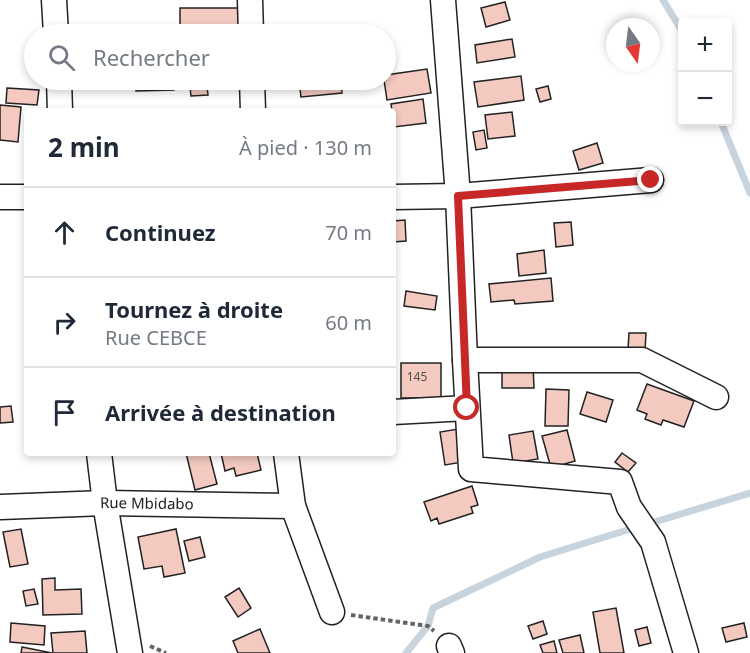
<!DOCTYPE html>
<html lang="fr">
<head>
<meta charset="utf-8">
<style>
  body { margin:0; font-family:"Noto Sans",sans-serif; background:#f6f6f7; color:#1f2937 }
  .controls { position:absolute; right:18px; top:18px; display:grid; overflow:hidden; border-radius:6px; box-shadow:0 3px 9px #0003 }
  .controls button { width:54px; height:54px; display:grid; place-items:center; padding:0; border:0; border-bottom:2px solid #e0e1e3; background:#fff; color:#1f2937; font:30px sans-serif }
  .compass { position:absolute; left:606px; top:18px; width:54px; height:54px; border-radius:50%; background:#fff; box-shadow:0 3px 9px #0003; rotate:166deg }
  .stop { position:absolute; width:18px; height:18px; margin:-14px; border:4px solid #c62828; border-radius:50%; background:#fff }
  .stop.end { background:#c62828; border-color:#fff; box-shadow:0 2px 6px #0008 }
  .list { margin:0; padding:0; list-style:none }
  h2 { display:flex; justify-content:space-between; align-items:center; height:78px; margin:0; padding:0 24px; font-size:26px }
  h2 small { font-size:20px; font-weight:400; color:#747a83 }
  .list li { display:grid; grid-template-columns:39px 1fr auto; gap:18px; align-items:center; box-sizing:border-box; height:90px; padding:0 24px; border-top:2px solid #e0e1e3 }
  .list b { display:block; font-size:22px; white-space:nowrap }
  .list p { margin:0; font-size:20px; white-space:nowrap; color:#747a83 }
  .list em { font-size:20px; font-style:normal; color:#747a83 }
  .icon { flex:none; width:33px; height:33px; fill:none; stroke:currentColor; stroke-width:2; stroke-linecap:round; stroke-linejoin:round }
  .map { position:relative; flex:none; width:750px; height:653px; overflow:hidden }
  .search { position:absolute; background:#fff; box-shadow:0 3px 9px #0003; left:24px; top:24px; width:372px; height:66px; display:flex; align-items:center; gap:15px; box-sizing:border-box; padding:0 21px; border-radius:33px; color:#747a83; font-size:22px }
  .panel { position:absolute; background:#fff; box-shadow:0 3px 9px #0003; left:24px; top:108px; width:372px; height:348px; border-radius:6px }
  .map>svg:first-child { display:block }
</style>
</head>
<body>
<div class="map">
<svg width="750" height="653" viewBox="0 0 750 653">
  <rect width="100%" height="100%" fill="#fff"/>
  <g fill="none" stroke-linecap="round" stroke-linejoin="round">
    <path stroke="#c7d3dd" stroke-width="7" d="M663 0 682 31
      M721 122 750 193
      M648 524 750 493
      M406 653 428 626 433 608 540 557 637 527"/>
  </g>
  <path fill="#f3c9c0" stroke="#222" stroke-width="1.5" d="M505 2 510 20 486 27 481 8Z
    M180 8H241L240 30H199L198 33H180Z
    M512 39 515 57 477 63 475 45Z
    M427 69 431 93 387 100 384 80H386V75Z
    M521 76 524 100 478 107 474 82Z
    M136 80H174V90L136 91Z
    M179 80H218V85L207 86 208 95 191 96 190 87 179 88Z
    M299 80H341L342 93 301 97Z
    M548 86 551 99 540 102 536 89Z
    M7 88 39 90 37 105 6 103Z
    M423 99 426 123 394 127 393 111H392L391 104Z
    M0 105 21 107 18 142 0 140Z
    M512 112 515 136 488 139 485 115Z
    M484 130 487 148 476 150 473 132Z
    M597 143 603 163 579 170 573 151Z
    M405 220 406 241 393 242V221Z
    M571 222 573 245 556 247 554 223Z
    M544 250 546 273 519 276 517 254Z
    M551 278 553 301 515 304 514 300 491 302 489 284Z
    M406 291 437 296 435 310 404 306Z
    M629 333H646L645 351 628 350Z
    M401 363H441V398H401Z
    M533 364 534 388H502V365Z
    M647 384 694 401 684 427 663 420 661 425 645 419 647 414 637 410Z
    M546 389 569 390 568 426H545Z
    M587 392 613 400 606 422 580 414Z
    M11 406 13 422 0 423V407Z
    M464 428 469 461 445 465 440 432Z
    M567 430 575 461 551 468 542 436Z
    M533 431 538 459 513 463 509 435Z
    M186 453H209L217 484 195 490Z
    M221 453H257L261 470 236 476 234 468 225 471Z
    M622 453 636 463 628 472 615 462Z
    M472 486 478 505 471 507 473 513 439 524 437 518 431 521 424 502Z
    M21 529 28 564 10 567 3 532Z
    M176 529 185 573 164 577 162 566 144 569 138 537Z
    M200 537 205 557 189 561 184 541Z
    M55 578V590L81 589 82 614 43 615 42 579Z
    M239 588 251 608 238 617 225 597Z
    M34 589 38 604 26 606 23 591Z
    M616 608 624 653H600L593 612Z
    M543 621 547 634 533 639 528 626Z
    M11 623 45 626 44 645 10 642Z
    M744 623 747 637 726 642 722 628Z
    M647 627 651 643 639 646 635 630Z
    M260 629 270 653H238L233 641Z
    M85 631 87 653H53L51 633Z
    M580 635 584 653H563L559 640Z
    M554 641 557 653H543L540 645Z
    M22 647 52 653H21Z"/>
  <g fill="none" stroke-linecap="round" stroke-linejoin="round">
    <defs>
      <g id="minor">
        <path d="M54 0 56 34"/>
        <path d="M250 0 251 34"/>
        <path d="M443 0 458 196 465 360 471 469 620 482 629 507 653 542 686 653"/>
        <path d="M59 80 60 111"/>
        <path d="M252 80 253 111"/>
        <path d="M0 197H27"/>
        <path d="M393 197 458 196 651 180"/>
        <path d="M465 360H642L716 397"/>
        <path d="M393 412 467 408"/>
        <path d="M99 453 105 503 130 653"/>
        <path d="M286 453 293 506 332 612"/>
        <path id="s1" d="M0 507 105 503 293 506"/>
        <path d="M449 646 452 653"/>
      </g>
    </defs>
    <use href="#minor" stroke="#222" stroke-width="27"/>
    <path stroke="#646464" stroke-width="4" stroke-dasharray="4.5 3" stroke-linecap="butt" d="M351 615 428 626 434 631
      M150 646 166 653"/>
    <use href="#minor" stroke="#fff" stroke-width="24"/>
  </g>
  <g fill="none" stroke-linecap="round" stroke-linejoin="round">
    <path stroke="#c62828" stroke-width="8" d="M467 408 458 196 651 180"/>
  </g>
  <g text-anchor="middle" stroke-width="4.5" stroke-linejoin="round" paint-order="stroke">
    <g font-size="12" fill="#564c4a">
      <text x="417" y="381">145</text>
    </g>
    <g font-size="15" fill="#222" stroke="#fff">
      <text dy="5" stroke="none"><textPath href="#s1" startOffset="147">Rue Mbidabo</textPath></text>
    </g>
  </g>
</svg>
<div class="controls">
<button>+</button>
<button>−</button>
</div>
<svg class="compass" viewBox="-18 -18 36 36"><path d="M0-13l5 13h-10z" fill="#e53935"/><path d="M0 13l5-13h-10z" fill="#747a83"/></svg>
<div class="stop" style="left:467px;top:408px"></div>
<div class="stop end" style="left:651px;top:180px"></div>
<div class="search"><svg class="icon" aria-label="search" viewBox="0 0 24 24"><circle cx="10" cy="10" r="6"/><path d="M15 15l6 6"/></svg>Rechercher</div>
<section class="panel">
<h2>2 min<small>À pied · 130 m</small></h2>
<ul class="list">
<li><svg class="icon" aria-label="ahead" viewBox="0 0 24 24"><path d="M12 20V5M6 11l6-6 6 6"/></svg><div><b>Continuez</b></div><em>70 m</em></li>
<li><svg class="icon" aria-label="right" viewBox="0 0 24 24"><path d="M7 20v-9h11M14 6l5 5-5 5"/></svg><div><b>Tournez à droite</b><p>Rue CEBCE</p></div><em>60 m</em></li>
<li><svg class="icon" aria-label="arrive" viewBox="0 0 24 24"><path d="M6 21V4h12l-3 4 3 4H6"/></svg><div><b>Arrivée à destination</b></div></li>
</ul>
</section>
</div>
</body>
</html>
